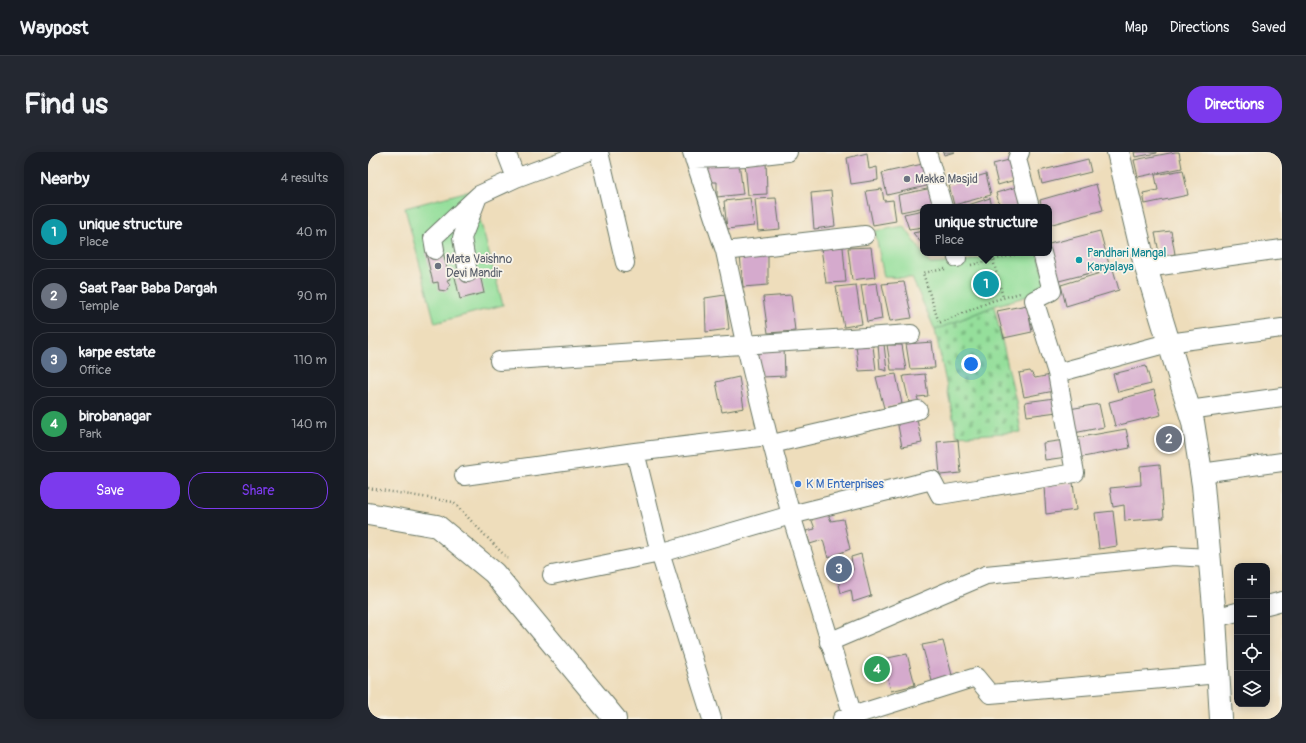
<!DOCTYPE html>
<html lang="en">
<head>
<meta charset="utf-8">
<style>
  body { margin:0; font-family:Pangolin,sans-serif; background:#242831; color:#f1f3f6 }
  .controls { position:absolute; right:12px; bottom:12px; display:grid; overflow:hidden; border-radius:8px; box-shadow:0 2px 10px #0003 }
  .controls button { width:36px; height:36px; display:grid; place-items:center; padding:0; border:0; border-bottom:1px solid #363941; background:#171b24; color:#f1f3f6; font:20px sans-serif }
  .you { position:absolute; left:603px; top:212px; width:14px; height:14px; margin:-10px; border:3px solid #fff; border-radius:50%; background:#1a73e8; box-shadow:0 0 0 6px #1a73e833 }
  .badge { display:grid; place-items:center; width:26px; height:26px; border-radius:50%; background:#7c3aed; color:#fff; font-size:13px; font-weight:700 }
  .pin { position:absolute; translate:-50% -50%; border:2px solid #fff; box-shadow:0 1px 4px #0006 }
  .popup { position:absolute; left:552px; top:52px; width:132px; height:52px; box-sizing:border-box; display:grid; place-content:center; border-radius:8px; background:#171b24; filter:drop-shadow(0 1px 3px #0005); font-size:13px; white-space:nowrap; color:#9ea1a6 }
  .popup b { font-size:15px; color:#f1f3f6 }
  .popup::after { content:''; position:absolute; left:50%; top:100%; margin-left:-8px; border:8px solid transparent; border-top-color:#171b24 }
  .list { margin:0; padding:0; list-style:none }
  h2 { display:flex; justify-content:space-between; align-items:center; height:52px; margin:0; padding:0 16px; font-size:17px }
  h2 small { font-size:13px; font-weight:400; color:#9ea1a6 }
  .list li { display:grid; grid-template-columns:26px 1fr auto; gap:12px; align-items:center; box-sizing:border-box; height:56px; margin:0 8px 8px; padding:0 8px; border:1px solid #363941; border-radius:16px }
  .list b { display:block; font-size:15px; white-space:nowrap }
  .list p { margin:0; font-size:13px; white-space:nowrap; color:#9ea1a6 }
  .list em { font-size:13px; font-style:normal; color:#9ea1a6 }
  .actions { display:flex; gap:8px; padding:12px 16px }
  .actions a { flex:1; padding:9px 0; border:1px solid #7c3aed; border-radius:16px; text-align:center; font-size:14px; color:#7c3aed }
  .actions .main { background:#7c3aed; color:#fff }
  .icon { flex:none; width:22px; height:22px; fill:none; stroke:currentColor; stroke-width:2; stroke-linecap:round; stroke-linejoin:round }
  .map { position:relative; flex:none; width:914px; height:567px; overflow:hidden; border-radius:16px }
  header { display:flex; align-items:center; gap:24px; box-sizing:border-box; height:56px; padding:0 20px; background:#171b24; border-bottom:1px solid #363941 }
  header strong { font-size:19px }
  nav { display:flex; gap:22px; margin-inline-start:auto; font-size:14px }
  .intro { display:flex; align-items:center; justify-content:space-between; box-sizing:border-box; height:96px; padding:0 24px }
  h1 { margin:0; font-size:28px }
  .button { padding:10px 18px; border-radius:16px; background:#7c3aed; color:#fff; font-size:14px; font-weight:700 }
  main { display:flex; gap:24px; padding:0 24px }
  aside { flex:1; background:#171b24; border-radius:16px; box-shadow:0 2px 10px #0003 }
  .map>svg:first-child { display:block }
</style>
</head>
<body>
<header>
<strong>Waypost</strong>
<nav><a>Map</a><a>Directions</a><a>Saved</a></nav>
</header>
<div class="intro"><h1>Find us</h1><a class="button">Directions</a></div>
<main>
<aside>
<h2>Nearby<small>4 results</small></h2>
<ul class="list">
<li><span class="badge" style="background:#0f9aa8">1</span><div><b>unique structure</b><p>Place</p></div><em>40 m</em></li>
<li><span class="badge" style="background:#6b7280">2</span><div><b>Saat Paar Baba Dargah</b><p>Temple</p></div><em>90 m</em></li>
<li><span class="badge" style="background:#5c6f8a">3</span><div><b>karpe estate</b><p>Office</p></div><em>110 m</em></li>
<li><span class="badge" style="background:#2e9e5b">4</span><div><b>birobanagar</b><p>Park</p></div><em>140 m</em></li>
</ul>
<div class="actions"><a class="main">Save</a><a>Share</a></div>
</aside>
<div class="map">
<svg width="914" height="567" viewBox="0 0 914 567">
  <defs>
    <pattern id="cemetery-stones" width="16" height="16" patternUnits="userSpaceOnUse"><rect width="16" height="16" fill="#95df9b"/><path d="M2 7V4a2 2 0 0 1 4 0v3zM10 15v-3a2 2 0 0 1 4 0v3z" fill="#80c086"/></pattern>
  </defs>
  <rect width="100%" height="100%" fill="#f7f3e8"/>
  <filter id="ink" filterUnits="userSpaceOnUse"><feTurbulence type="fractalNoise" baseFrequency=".025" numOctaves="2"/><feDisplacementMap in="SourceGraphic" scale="8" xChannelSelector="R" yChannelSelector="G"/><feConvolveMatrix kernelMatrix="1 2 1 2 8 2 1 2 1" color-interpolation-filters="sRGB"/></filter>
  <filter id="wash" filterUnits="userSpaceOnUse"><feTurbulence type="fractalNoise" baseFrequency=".012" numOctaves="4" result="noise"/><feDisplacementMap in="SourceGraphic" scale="16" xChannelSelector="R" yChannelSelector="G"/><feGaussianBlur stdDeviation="0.9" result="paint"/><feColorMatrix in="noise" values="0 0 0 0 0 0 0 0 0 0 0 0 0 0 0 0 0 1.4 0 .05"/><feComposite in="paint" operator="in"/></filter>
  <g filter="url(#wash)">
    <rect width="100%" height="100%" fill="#edb"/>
    <path fill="url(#cemetery-stones)" stroke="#5a8e68" d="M626 154 648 249 653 280 589 284 567 178Z"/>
    <path fill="#95df9b" stroke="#5a8e68" d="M104 38 135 153 67 171 37 56Z
      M536 74 562 112 596 110 627 101H670L680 138 626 154 567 178 544 126 516 125 507 79Z"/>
    <g id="blocks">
      <path fill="#d5aacd" d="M575 0H587L576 3Z
        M766 0H789V1L767 5Z
        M807 0H811L814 16 770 25 766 8Z
        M499 1 501 17 509 15 510 28 483 32 479 6Z
        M645 7 650 27 630 33 625 12Z
        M720 7 723 20 674 32 671 19Z
        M398 8 399 42 380 43 377 11Z
        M371 10 375 42 349 45V30H342L337 13Z
        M559 11 563 33 519 43 514 21Z
        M815 18 820 43 777 52 775 41 790 38 787 23Z
        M618 22 623 43 586 53 581 33Z
        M728 32 735 58 681 73V55H674L672 48Z
        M652 34 658 55H632L628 41Z
        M564 36 567 53 533 60 530 43Z
        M514 37 516 49 525 48 528 69 505 73 498 39Z
        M463 39 467 74 446 77 443 41Z
        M382 46 386 74 359 77 356 49Z
        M408 46 412 77 390 79 387 47Z
        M622 46 624 55H594Z
        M555 58V75L541 77 536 62Z
        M555 79V93L545 81Z
        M732 79 742 116 687 130 681 101V92Z
        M803 79 807 102 792 105 787 81Z
        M475 95 478 130 458 131 453 96Z
        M503 95 507 125 484 128 480 96Z
        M74 96 82 127 79 128 82 133 78 139 71 138 70 130 65 131 58 101Z
        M400 100V133L375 135 372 103Z
        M745 117 751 138 698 154 693 133Z
        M111 118 116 141 92 147 87 125Z
        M536 130 544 166 522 169 514 132Z
        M509 131 514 167 499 170 493 133Z
        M488 133 494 172 476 175 468 135Z
        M357 143 361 177 338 180 337 146Z
        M423 143 427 179 400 181 395 145Z
        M659 153 664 180 636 186 629 159Z
        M564 190 567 216 542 217 538 192Z
        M510 192H516L519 219 512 217Z
        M488 193 505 194 508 218 491 219Z
        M519 193H534L538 218H523Z
        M416 195 417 224 394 225 388 197Z
        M778 214 783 232 750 240 745 222Z
        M662 219 667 226 683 223 686 239 656 245 651 221Z
        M528 222 534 252 516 256 508 225Z
        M557 222 560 244 549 245 551 250H541L535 224Z
        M371 225 376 256 354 260 348 230Z
        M786 238 793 263 747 274 741 250Z
        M687 246 689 260 659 264 657 250Z
        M731 252 736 275 706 281 701 257Z
        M548 263 554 291 534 295 529 268Z
        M758 277 762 296 710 306 707 286Z
        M590 288 593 321 572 323 569 290Z
        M697 288 699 305 677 308 675 291Z
        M792 312 796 366 757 369 756 353 745 355 742 336 773 333 772 314Z
        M705 330 708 358 678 362 676 335Z
        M745 359 749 394 731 397 727 361Z
        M460 362 463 369 475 367 482 397 460 406 455 388 442 392 438 379 447 377 443 366Z
        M493 402 503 444 485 450 483 438 473 441 469 423 485 418 483 405Z
        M575 489 584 523 564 529 554 493Z
        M539 502 547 533 523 539 515 507Z"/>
    </g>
  </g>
  <g filter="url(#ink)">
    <use href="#blocks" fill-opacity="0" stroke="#677563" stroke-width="1"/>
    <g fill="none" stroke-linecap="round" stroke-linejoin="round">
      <defs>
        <path id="street" d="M138 0 148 26
          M231 0 257 111
          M324 0 357 99 376 186 400 284 404 292 423 363 485 564
          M559 0 575 55
          M652 0 649 7 662 55
          M326 7 379 5 420 0
          M67 98 65 86 111 43 148 26 218 0
          M357 99 497 83
          M588 101 589 106
          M778 116 914 97
          M100 121 94 86 109 47
          M131 209 543 182
          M689 221 800 191 914 176
          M821 258 914 245
          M404 292 550 258
          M267 300 292 401 344 567
          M833 321 914 310
          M96 324 267 300 400 284
          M184 423 292 401 423 363 564 328 572 343 707 321 689 221 666 148 684 139 674 101
          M899 453 914 449
          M847 466 869 460
          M461 490 618 423 805 404 841 406
          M474 567 608 525 622 542 851 522"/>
        <path id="secondary" d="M750 0 776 109 825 270 835 333 847 466 853 567"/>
        <path id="primary" d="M0 362 69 374 126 421 247 567"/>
      </defs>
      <use href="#street" stroke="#677563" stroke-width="20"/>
      <use href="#secondary" stroke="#677563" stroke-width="24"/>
      <use href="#primary" stroke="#677563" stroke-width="24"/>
      <path stroke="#677563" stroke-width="2.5" stroke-dasharray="1 3" stroke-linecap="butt" d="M625 108 635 145
        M603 113 654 101
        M577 117 555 121 571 171 624 149 652 141
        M0 336 85 350 140 407"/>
      <use href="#street" stroke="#fff" stroke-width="18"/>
      <use href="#secondary" stroke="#fff" stroke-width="22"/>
      <use href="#primary" stroke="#fff" stroke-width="22"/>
    </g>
  </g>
  <g fill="#6b7280" stroke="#f7f3e8" stroke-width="1.5">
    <circle cx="539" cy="27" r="4"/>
    <circle cx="70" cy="114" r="4"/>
  </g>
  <circle fill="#0f9aa8" stroke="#f7f3e8" stroke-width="1.5" cx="711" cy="108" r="4"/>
  <circle fill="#3f7fe0" stroke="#f7f3e8" stroke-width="1.5" cx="430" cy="332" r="4"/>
  <g text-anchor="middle" stroke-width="3.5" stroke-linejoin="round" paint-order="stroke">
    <g font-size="12" fill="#5b616d" stroke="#f7f3e8" text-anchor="start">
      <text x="547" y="31">Makka Masjid</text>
      <text x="78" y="111">Mata Vaishno<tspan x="78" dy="14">Devi Mandir</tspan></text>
    </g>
    <g font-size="12" fill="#0d838f" stroke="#f7f3e8" text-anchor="start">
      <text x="719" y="105">Pandhari Mangal<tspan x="719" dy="14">Karyalaya</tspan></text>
    </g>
    <g font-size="12" fill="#366cbe" stroke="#f7f3e8" text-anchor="start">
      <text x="438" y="336">K M Enterprises</text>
    </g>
  </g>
</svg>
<div class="controls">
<button>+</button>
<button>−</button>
<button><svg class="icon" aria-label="locate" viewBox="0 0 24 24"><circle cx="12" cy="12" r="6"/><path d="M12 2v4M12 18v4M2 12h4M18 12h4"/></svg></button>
<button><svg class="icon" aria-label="layers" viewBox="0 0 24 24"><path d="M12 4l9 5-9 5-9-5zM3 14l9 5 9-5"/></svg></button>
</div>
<div class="you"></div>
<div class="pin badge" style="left:618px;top:132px;background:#0f9aa8">1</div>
<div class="popup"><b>unique structure</b>Place</div>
<div class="pin badge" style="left:801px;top:287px;background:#6b7280">2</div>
<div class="pin badge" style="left:471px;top:417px;background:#5c6f8a">3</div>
<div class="pin badge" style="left:509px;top:517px;background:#2e9e5b">4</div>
</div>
</main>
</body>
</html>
